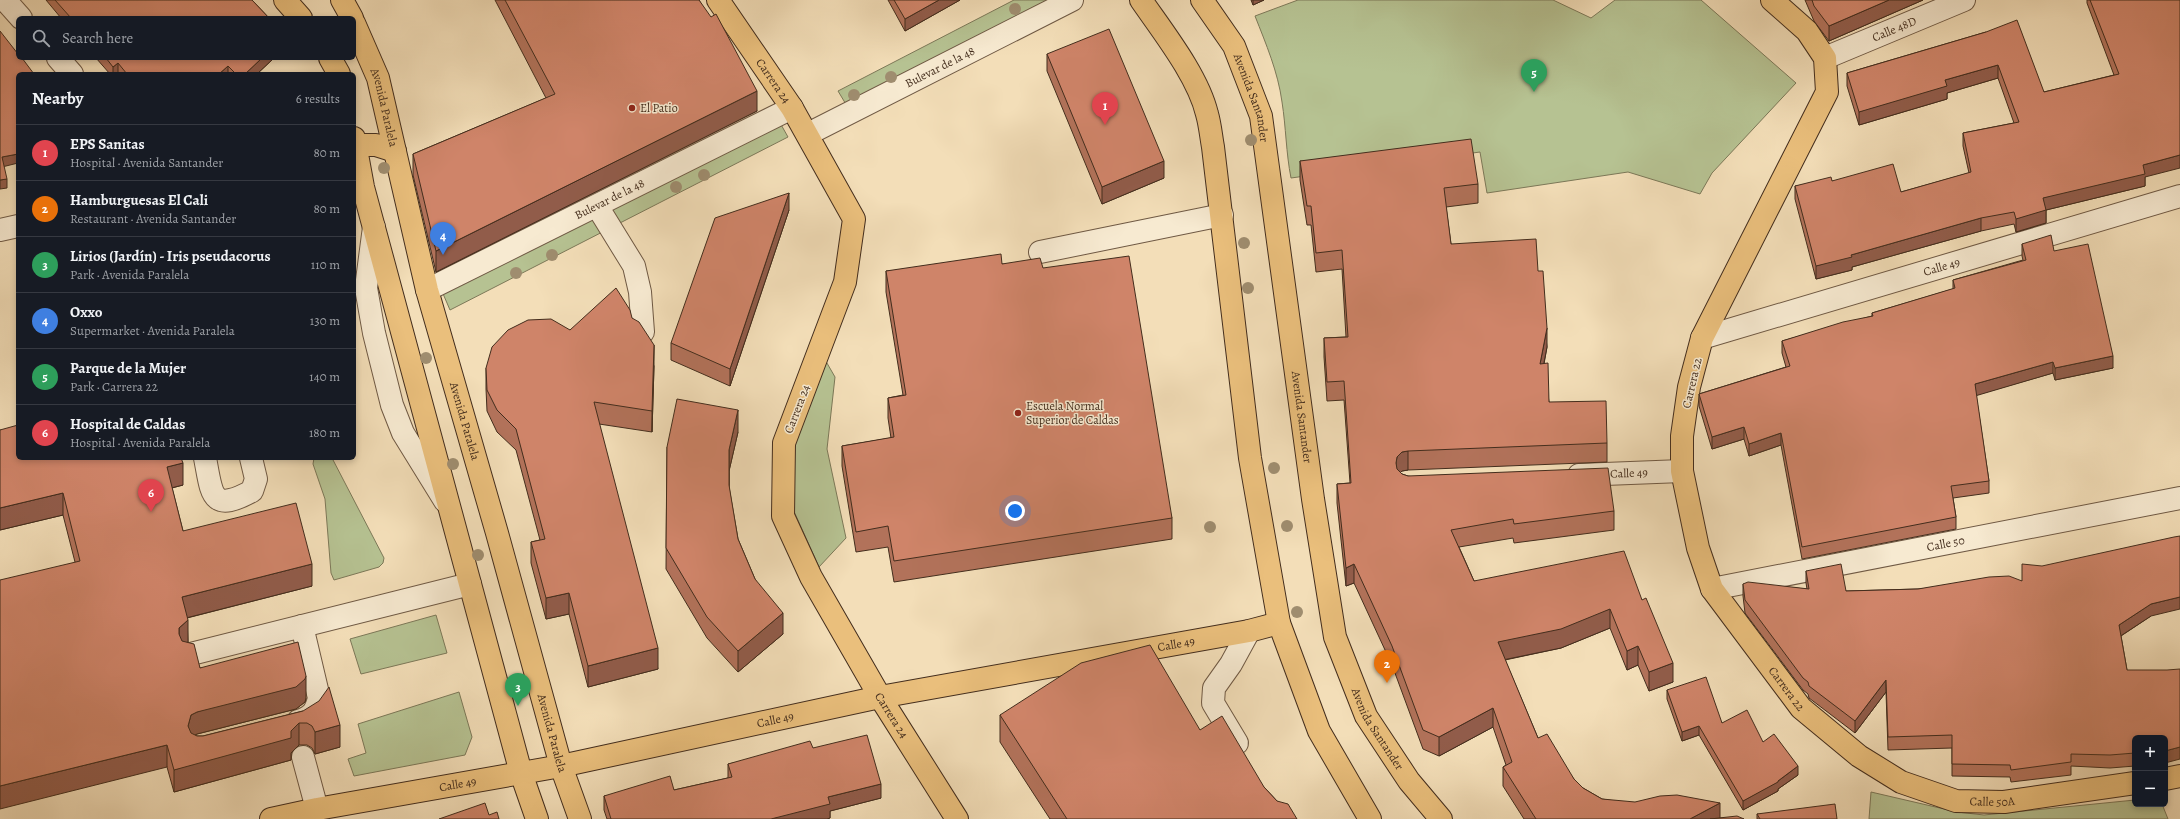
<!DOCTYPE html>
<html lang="en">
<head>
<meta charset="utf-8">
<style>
  body { margin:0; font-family:Alegreya,serif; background:#242831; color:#f1f3f6 }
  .controls { position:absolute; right:12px; bottom:12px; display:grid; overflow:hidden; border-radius:6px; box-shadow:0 2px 6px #0003 }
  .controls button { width:36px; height:36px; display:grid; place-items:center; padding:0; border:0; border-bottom:1px solid #363941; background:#171b24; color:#f1f3f6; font:20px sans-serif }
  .you { position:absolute; left:1015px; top:511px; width:14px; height:14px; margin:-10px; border:3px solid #fff; border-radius:50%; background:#1a73e8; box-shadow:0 0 0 6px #1a73e833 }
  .badge { display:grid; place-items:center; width:26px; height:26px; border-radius:50%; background:#2563eb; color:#fff; font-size:13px; font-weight:700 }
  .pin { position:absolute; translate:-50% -33px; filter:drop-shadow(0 1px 2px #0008) }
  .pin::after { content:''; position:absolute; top:21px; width:14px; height:12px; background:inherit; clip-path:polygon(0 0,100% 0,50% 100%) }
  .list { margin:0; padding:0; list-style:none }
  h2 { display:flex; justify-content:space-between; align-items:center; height:52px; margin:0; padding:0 16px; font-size:17px }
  h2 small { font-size:13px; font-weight:400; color:#9ea1a6 }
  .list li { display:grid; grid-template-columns:26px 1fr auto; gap:12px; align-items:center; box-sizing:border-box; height:56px; padding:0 16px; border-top:1px solid #363941 }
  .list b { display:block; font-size:15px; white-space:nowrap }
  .list p { margin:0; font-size:13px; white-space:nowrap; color:#9ea1a6 }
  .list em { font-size:13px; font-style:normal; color:#9ea1a6 }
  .icon { flex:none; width:22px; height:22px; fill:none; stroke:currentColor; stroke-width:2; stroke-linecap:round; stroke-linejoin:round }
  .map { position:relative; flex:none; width:2180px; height:819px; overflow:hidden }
  .search { position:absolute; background:#171b24; box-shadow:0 2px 6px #0003; left:16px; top:16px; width:340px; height:44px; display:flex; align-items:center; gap:10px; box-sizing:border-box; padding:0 14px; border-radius:6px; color:#9ea1a6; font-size:15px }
  .panel { position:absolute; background:#171b24; box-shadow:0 2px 6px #0003; left:16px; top:72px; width:340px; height:388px; border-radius:6px }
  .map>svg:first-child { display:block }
</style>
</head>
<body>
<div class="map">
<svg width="2180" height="819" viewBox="0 0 2180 819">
  <rect width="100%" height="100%" fill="#f3deb8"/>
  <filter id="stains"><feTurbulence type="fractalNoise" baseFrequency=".005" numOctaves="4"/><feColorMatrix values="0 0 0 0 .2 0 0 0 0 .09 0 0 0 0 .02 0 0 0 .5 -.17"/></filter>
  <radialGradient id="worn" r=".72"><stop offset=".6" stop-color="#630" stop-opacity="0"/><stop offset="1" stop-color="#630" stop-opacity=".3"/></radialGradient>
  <path fill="#b6c292" stroke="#7c7858" d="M1014 0H1052L847 106 838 91Z
    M1298 0H1553L1591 18 1615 0H1701L1796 83 1712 173 1700 194 1628 172 1487 193 1480 152 1291 178C1286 153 1286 127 1282 102 1278 72 1266 44 1255 16Z
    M779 121 788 137 450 310 441 289Z
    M816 344 835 377 827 449 846 538 819 567 775 469Z
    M314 458H332L384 558 383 563 379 567 334 580 331 573 325 499 313 464Z
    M436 615 447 653 361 674 350 639Z
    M459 692 472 737 465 755 354 776 348 759 366 753 358 724Z
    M1871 792 1957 812 1984 815 2135 800V804H2162L2168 819H1869Z"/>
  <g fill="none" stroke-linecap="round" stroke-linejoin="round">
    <defs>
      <g id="minor">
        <path d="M5 0 21 18"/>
        <path d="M58 58 72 74"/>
        <path id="s1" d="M1825 58 1964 0"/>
        <path id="s2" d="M808 134 1072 0"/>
        <path d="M597 206 634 266 640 292 643 332"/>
        <path d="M374 227 366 288 374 333 392 405 403 433 445 501"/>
        <path d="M0 230 18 226"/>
        <path d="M1040 252 1222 215"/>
        <path id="s3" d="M427 290 792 108"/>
        <path id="s4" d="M1702 338 2180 196"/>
        <path d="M205 458C212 493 210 514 252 491L256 479 251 458"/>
        <path id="s5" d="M1579 475 1682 471"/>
        <path id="s6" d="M1712 589 2180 498"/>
        <path d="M191 654 470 584"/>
        <path d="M298 721C312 717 316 711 319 698L302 626"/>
        <path d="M1237 743 1213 703 1214 688 1231 664 1249 631"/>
        <path d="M303 757 317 809"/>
      </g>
      <g id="major">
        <path d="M285 0 301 18"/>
        <path d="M342 0 352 18"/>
        <path id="s7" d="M718 0 792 108 854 219 845 282 784 443 783 516 811 577 880 697 957 819"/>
        <path d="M1141 0C1163 32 1198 76 1207 114 1210 124 1211 136 1213 147L1250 458 1279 623 1319 731 1370 819"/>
        <path id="s8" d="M1202 0 1234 46 1261 116 1313 499 1335 637 1366 716 1409 781 1441 819"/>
        <path id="s9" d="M1772 0 1807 31 1825 58 1827 92 1702 338 1689 387 1682 436V471L1698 548 1712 589 1801 708 1859 756 1901 782 1956 801 2004 802 2135 783"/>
        <path id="s10" d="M354 23 378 78 427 290 497 533 561 766 580 819"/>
        <path d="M330 58 339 74"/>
        <path d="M354 138 363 187 521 773 537 819"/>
        <path d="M356 145H376L395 151"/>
        <path d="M2165 779 2180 776"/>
        <path id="s11" d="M271 819 317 809 561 766 880 697 1249 631 1279 623"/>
      </g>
    </defs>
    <use href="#minor" stroke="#6f5944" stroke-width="24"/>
    <use href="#major" stroke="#432d1d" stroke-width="24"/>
    <use href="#minor" stroke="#f7ead1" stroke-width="22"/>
    <use href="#major" stroke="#eabf7c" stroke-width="22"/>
  </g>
  <g fill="#9f8d6f">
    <circle cx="1015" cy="9" r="6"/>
    <circle cx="891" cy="77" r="6"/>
    <circle cx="854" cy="95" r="6"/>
    <circle cx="1251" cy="140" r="6"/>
    <circle cx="384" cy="168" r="6"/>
    <circle cx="704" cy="175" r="6"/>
    <circle cx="676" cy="187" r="6"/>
    <circle cx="1244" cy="243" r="6"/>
    <circle cx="552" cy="255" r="6"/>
    <circle cx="516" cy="273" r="6"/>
    <circle cx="1248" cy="288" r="6"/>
    <circle cx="426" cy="358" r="6"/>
    <circle cx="453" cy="464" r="6"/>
    <circle cx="1274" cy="468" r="6"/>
    <circle cx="1287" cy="526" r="6"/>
    <circle cx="1210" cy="527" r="6"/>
    <circle cx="478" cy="555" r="6"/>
    <circle cx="1297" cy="612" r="6"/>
  </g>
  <path fill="#b2725a" stroke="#432d1d" d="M46 0H252L269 18H61Z
    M495 0H699L757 111 436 272 413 175V154L546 98Z
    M888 0H960L905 31Z
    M1251 0H1264L1253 5Z
    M1805 0H1923L1829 41 1814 21Z
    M2087 0H2180L2145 177V186L2046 210V223L2016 232 2014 224 1981 231 1852 267V270L1816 279 1795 199V186L1832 181 1901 192 1969 173 1963 146V133L2014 123 1998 78 1947 93V99L1859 125 1847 86V73L1986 32 2044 92 2114 75 2087 3Z
    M1047 54 1164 178 1102 204 1047 71Z
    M96 58H274L257 74H110Z
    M1300 161 1478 184V203L1446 207 1451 244 1538 271 1547 347 1544 364 1549 402 1607 443V462L1408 470 1402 471 1400 473 1402 474 1408 476 1614 511V530L1514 543 1513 538 1459 547 1474 581 1642 600 1673 682 1649 691 1638 665 1627 670 1610 628 1561 648 1505 660 1538 738 1574 779 1583 788 1602 799 1720 818 1744 819H1524L1503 786V767L1506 765 1493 727 1439 756 1423 749 1392 665 1354 583 1346 586 1337 503V484L1350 483 1344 400 1327 401 1324 357V338L1346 337 1342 269 1316 272 1311 225H1307L1300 180Z
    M789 210 730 386 671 360V343Z
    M2022 244 2054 251 2113 368 2055 380 2053 373 1976 395 1989 481V493L1953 498 1956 517V529L1802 559 1781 445 1749 456 1744 439 1712 449 1699 406V394L1786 367 1782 353V341L1872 316V313L1953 289V280L2023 260 2022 256Z
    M1002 264 1043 268 1172 518V539L894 582 888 547 856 552 842 466V446L891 438 888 418V398L903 395 886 292V271Z
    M632 318 654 366 652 432 599 424 658 669 588 687 569 614 546 619 531 563V542L540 540 516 450 497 432 487 411 486 389V368L570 330Z
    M0 430 183 485 172 488 183 531 312 586 187 618 188 642 200 668 306 698 305 702 296 709 197 734 195 735 197 736H203L303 711 340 747 315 754 312 748 307 745H299L291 753V760L174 792 167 767 75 562 63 515 0 530Z
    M738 432 729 471V487L738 539 755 579 783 634 738 672 707 638 666 569 667 447Z
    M1806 571 1846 591 1918 589 2022 581 2151 616 2121 636 2127 670 2165 738H2135V766L2110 768 2071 766V775L2011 782 2010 777 1952 776V748L1888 750 1886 692 1855 733 1809 698 1808 694 1803 690 1745 613 1743 596V584L1807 589 1806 583Z
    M1667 690 1722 723 1763 742 1798 775 1778 789V791L1743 810 1699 735 1682 741 1667 699Z
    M1000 715 1200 730 1264 787 1277 801 1297 819H1050L1000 742Z
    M813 748 881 798 830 811V818L827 819H607L604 810V796L674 790 728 778V764Z
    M1757 814 1837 819H1757Z"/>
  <path fill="#915c4a" stroke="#432d1d" d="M939 0H960L905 31V19Z
    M1253 0H1264L1253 5Z
    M1889 0H1923L1829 41V26Z
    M262 58H274L257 74H245Z
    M118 63V74H113V67Z
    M1998 65V78L1947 93V99L1859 125V112L1945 80Z
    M228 66V74H219Z
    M757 91V111L436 272V251Z
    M18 154V163L2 167V157Z
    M2180 155V168L2145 177V186L2046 210V223L2016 232V219L2043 198 2143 165Z
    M1164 161V178L1102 204V187Z
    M7 179V188L0 189V180Z
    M789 193V210L730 386V369Z
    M1981 218V231L1852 267V270L1816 279V266L1851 255Z
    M1547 328V347L1540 383V364Z
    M654 345V366L652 432V411Z
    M2113 356V368L2055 380V368Z
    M2053 362V373L1975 396V384Z
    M738 410V432L729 471V506V450Z
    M1744 427V439L1712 449V437Z
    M1781 433V445L1749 456V444Z
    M1408 451V470L1402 471 1397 476 1396 463 1397 457 1402 452Z
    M183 463V485L167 489V467Z
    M63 493V515L0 530V508Z
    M312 564V586L182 619V597Z
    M1354 564V583L1346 586V568Z
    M569 593V614L546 619V598Z
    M2180 597V609L2151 616 2119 637V625L2151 604Z
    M1610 609V628L1561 648 1498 661V642Z
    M783 613V634L738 672V651Z
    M188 620V642L179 650V628Z
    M1638 646V665L1627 670V651Z
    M658 648V669L588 687V666Z
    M1673 663V682L1649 691V672Z
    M306 676V698L305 702 296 709 197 734 191 737 188 726 191 715 197 712Z
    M1886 680V692L1855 733V721Z
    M1493 708V727L1439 756V737Z
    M299 723V745L291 753V760L174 792V770L291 731Z
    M340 725V747L315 754V732Z
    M1699 726V735L1682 741V732Z
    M167 745V767L0 809V786Z
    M2180 747V759L2165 763V751Z
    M1798 766V775L1778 789V791L1743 810V801L1778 781Z
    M881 784V798L830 811V818L827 819H771L828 797Z
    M1720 803V819H1690Z"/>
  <path fill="#cf8469" stroke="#432d1d" d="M55 0H252L269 18H71Z
    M505 0H699L711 17 716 14 757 91 436 251 413 154 555 94Z
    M894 0H939L905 19Z
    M1812 0H1889L1829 26 1814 6Z
    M2090 0H2180V155L2143 165 2145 174 2043 198 2046 210 2016 219 2014 212 1981 218 1851 255 1852 257 1816 266 1795 186 1831 177 1832 181 1893 164 1901 192 1971 172 1963 133 2019 122 1998 65 1945 80 1947 86 1859 112 1847 73 1986 32 2017 20 2044 92 2119 74Z
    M1109 29 1164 161 1102 187 1047 54Z
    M0 31 18 54V58H22L34 74H18V154L2 157 7 179 0 180Z
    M106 58H262L245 74H236L228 66 219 74H127L118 63 113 67Z
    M1471 139 1478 184 1444 188 1451 244 1536 239 1538 271H1543L1547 328 1540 364 1548 363 1549 402 1606 401 1607 443 1408 451 1402 452 1397 457 1396 463 1397 469 1402 474 1408 476 1608 468 1614 511 1514 524 1513 519 1451 530 1474 581 1624 551 1642 600 1646 598 1673 663 1649 672 1638 646 1627 651 1610 609 1561 629 1498 642 1538 738 1547 734 1574 779 1583 788 1602 799 1635 802 1660 796 1677 795 1720 803 1690 819H1536L1503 767 1512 762 1493 708 1439 737 1423 730 1392 646 1354 564 1346 568 1337 484 1351 483 1344 381 1327 382 1324 338 1348 337 1342 250 1316 253 1311 206H1307L1300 161Z
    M789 193 730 369 671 343 715 218Z
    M2051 235 2054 251 2088 244 2113 356 2055 368 2053 362 1975 384 1989 481 1951 486 1956 517 1802 547 1781 433 1749 444 1744 427 1712 437 1699 394 1790 366 1782 341 1843 322 1873 316 1872 313 1955 288 1953 280 2026 260 2022 244Z
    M1001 254 1002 264 1040 258 1043 268 1129 256 1172 518 894 561 888 526 856 532 842 446 894 437 888 398 906 395 886 271Z
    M616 288 630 310 632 318 639 322 654 345 652 411 594 402 658 648 588 666 569 593 546 598 531 542 545 539 516 429 497 410 487 390 486 368 492 347 508 330 528 320 551 319 570 330Z
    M677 399 738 410 729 450V485L738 539 755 579 783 613 738 651 707 617 666 548 667 447Z
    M18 425V458H181L183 463 167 467 183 531 296 503 312 564 182 597 188 620 179 628V634L182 641 194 644 200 668 298 642 306 676 305 679 296 687 197 712 191 715 188 726 191 733 197 736H203L303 711 319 701 329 687 340 725 315 732 312 726 307 723H299L291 731V738L174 770 167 745 0 786V580L80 561 63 493 0 508V430Z
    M2180 536V597L2151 604 2119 625 2127 670H2167L2180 669V747L2165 751V738H2135V753L2110 755 2071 754V762L2011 770 2010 765 1952 764V735L1888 737 1886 680 1855 721 1809 686 1808 682 1803 678 1745 600 1743 584 1748 582 1809 589 1806 571 1841 564 1846 591 1918 589 1989 577 2009 576 2022 581V564L2042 566 2174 537Z
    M1150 645 1200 730 1222 716 1264 787 1277 801 1288 804 1297 819H1067L1000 715 1081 663Z
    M1706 677 1722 723 1747 710 1763 742 1774 734 1798 766 1778 781V782L1743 801 1699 726 1682 732 1667 690Z
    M867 735 881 784 828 797 830 804 771 819H611L604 796 670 776 674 790 732 777 728 764 810 741 813 748Z
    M485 803 489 815 497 812 499 819H439Z
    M1835 804 1837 819H1760L1757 814Z
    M1737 816 1744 819H1710Z"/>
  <g fill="#8f2418" stroke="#f7ead1" stroke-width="1.5">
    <circle cx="632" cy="108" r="4"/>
    <circle cx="1018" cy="413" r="4"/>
  </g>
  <g text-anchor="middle" stroke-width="3" stroke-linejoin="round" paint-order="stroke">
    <g font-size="12" fill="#432d1d" stroke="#f7ead1">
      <text dy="4" stroke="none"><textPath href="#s1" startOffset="75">Calle 48D</textPath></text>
      <text dy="4" stroke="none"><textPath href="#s2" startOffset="148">Bulevar de la 48</textPath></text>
      <text dy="4" stroke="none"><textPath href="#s7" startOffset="98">Carrera 24</textPath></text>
      <text dy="4" stroke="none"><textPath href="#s8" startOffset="111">Avenida Santander</textPath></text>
      <text dy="4" stroke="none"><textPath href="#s10" startOffset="90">Avenida Paralela</textPath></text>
      <text dy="4" stroke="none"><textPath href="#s3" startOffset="204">Bulevar de la 48</textPath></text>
      <text dy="4" stroke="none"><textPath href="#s4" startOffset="250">Calle 49</textPath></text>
      <text transform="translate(1692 383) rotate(-77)" y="4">Carrera 22</text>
      <text transform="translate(797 409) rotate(-69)" y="4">Carrera 24</text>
      <text dy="4" stroke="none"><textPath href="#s8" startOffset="435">Avenida Santander</textPath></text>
      <text dy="4" stroke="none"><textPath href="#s10" startOffset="414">Avenida Paralela</textPath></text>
      <text dy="4" stroke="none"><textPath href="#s5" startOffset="50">Calle 49</textPath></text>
      <text dy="4" stroke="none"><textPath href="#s6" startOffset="238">Calle 50</textPath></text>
      <text dy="4" stroke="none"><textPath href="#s11" startOffset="922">Calle 49</textPath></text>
      <text dy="4" stroke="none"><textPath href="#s9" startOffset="771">Carrera 22</textPath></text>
      <text dy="4" stroke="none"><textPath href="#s7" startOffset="794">Carrera 24</textPath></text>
      <text dy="4" stroke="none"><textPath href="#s11" startOffset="514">Calle 49</textPath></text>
      <text dy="4" stroke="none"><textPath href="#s8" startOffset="759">Avenida Santander</textPath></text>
      <text dy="4" stroke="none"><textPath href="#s10" startOffset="738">Avenida Paralela</textPath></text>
      <text dy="4" stroke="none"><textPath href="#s11" startOffset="190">Calle 49</textPath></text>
      <text dy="4" stroke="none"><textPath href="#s9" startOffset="1014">Calle 50A</textPath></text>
    </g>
    <g font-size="12" fill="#432d1d" stroke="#f7ead1" text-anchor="start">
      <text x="640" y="112">El Patio</text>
      <text x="1026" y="410">Escuela Normal<tspan x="1026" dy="14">Superior de Caldas</tspan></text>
    </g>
  </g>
  <rect width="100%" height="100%" filter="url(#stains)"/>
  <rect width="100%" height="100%" fill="url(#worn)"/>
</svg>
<div class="controls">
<button>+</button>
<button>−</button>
</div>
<div class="you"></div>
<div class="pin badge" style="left:1105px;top:125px;background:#e0444e">1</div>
<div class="pin badge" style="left:1387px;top:683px;background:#e8710a">2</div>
<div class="pin badge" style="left:518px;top:706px;background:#2e9e5b">3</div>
<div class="pin badge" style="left:443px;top:255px;background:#3f7fe0">4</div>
<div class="pin badge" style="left:1534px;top:92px;background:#2e9e5b">5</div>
<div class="pin badge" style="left:151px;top:512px;background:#e0444e">6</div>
<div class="search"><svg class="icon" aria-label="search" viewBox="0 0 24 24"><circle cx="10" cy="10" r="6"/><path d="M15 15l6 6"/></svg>Search here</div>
<section class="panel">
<h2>Nearby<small>6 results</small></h2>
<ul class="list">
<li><span class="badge" style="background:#e0444e">1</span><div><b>EPS Sanitas</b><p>Hospital · Avenida Santander</p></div><em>80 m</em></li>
<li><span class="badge" style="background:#e8710a">2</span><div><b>Hamburguesas El Cali</b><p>Restaurant · Avenida Santander</p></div><em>80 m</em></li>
<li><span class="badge" style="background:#2e9e5b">3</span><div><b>Lirios (Jardín) - Iris pseudacorus</b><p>Park · Avenida Paralela</p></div><em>110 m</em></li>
<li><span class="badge" style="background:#3f7fe0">4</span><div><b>Oxxo</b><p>Supermarket · Avenida Paralela</p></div><em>130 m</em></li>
<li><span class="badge" style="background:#2e9e5b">5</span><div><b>Parque de la Mujer</b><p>Park · Carrera 22</p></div><em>140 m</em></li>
<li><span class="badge" style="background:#e0444e">6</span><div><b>Hospital de Caldas</b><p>Hospital · Avenida Paralela</p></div><em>180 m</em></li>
</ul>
</section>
</div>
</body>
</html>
